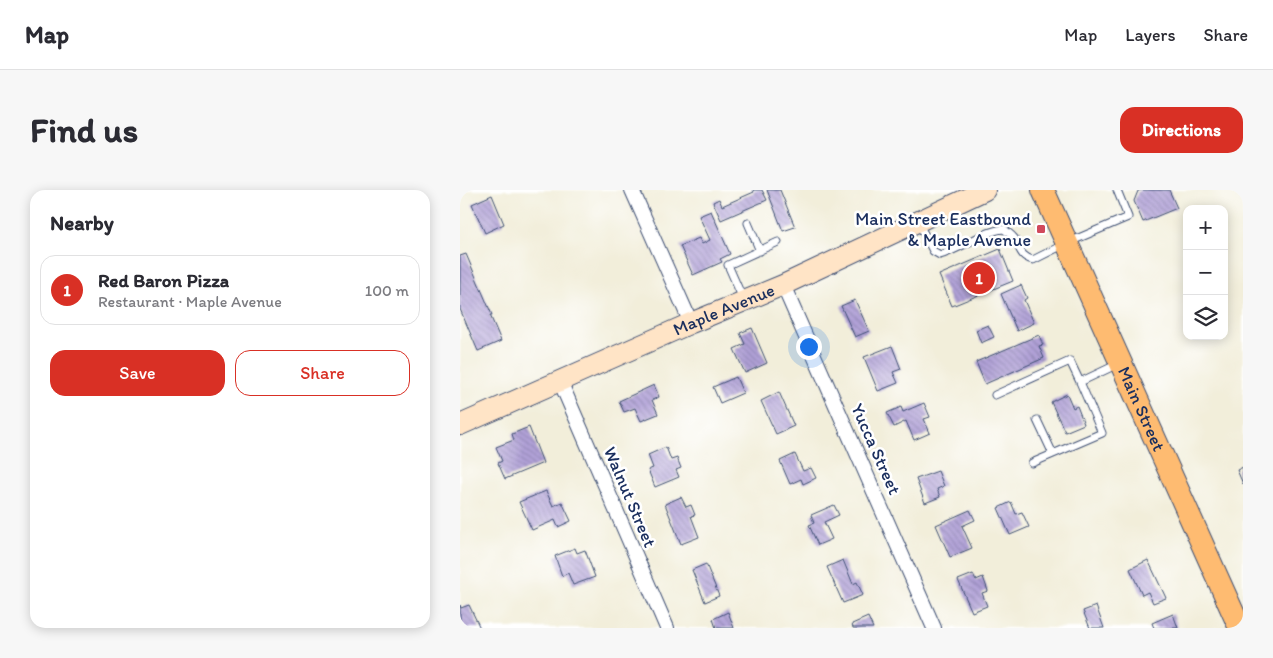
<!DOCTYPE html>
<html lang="en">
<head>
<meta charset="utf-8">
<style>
  body { margin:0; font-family:Itim,sans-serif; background:#f7f7f7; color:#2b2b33 }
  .controls { position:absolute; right:15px; top:15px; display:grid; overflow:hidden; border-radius:10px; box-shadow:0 2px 12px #0003 }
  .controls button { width:45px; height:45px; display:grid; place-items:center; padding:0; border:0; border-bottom:1px solid #e1e1e2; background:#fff; color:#2b2b33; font:25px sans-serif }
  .you { position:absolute; left:348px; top:156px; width:18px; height:18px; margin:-12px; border:4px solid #fff; border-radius:50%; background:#1a73e8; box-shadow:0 0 0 8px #1a73e833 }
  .badge { display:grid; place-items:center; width:32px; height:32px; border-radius:50%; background:#d93025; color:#fff; font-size:16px; font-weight:700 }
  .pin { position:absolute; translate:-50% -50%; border:2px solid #fff; box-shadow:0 1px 5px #0006 }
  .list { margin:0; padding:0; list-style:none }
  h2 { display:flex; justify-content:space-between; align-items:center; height:65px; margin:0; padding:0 20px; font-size:21px }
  h2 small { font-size:16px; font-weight:400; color:#7c7c81 }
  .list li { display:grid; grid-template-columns:32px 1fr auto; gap:15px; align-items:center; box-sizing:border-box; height:70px; margin:0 10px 10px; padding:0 10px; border:1px solid #e1e1e2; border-radius:15px }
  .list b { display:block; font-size:19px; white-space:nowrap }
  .list p { margin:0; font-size:16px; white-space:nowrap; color:#7c7c81 }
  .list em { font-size:16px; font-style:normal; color:#7c7c81 }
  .actions { display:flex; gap:10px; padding:15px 20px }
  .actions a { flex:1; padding:11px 0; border:1px solid #d93025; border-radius:15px; text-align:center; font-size:18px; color:#d93025 }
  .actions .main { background:#d93025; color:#fff }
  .icon { flex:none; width:28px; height:28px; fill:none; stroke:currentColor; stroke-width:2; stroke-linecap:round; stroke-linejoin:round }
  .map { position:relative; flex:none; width:783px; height:438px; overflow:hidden; border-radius:15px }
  header { display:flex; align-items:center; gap:30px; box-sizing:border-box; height:70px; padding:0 25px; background:#fff; border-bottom:1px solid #e1e1e2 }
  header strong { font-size:24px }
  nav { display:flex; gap:28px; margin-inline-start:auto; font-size:18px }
  .intro { display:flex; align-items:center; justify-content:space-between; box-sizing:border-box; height:120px; padding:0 30px }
  h1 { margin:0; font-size:35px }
  .button { padding:12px 22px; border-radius:15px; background:#d93025; color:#fff; font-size:18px; font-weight:700 }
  main { display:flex; gap:30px; padding:0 30px }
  aside { flex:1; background:#fff; border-radius:15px; box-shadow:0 2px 12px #0003 }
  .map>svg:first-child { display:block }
</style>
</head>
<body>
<header>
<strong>Map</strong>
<nav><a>Map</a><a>Layers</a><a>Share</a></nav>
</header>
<div class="intro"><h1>Find us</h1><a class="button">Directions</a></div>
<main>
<aside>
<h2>Nearby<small></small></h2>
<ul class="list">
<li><span class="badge">1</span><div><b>Red Baron Pizza</b><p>Restaurant · Maple Avenue</p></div><em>100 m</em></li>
</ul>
<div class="actions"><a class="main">Save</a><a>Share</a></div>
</aside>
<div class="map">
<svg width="783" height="438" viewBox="0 0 783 438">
  <defs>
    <pattern id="building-back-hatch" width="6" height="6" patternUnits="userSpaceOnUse" patternTransform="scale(1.25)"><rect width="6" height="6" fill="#b1a1d7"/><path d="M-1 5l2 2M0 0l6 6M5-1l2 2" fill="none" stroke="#8f84b2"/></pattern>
  </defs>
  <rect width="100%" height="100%" fill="#fff"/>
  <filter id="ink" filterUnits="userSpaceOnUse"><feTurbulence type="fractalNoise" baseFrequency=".02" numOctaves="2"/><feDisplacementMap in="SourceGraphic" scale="10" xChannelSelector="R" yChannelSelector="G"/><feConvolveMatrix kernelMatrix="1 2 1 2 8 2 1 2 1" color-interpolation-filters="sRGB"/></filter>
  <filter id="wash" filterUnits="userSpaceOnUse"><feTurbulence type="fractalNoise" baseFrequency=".0096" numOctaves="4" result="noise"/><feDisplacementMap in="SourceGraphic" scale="20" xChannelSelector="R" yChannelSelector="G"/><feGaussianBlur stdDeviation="1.12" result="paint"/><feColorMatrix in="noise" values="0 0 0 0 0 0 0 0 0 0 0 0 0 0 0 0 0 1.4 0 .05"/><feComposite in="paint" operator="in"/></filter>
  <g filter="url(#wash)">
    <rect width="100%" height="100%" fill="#f2eeda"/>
    <g id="blocks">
      <path fill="url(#building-back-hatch)" d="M293 0H302L307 10 261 30 253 12 259 9 262 16 294 2Z
        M307 0H320L335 37 323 41Z
        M681 0H709L717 18 683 32 674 11 678 1Z
        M32 5 44 34 25 43 12 14Z
        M251 21 270 64 260 69 262 72 233 85 220 56 239 48 242 54 250 50 239 26Z
        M540 59 553 91 492 116 479 85Z
        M6 64 32 125H30L41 151 18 161 0 119V66Z
        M561 95 567 108 564 110 574 133 557 141 541 104Z
        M395 110 409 141 395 147 381 116Z
        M528 135 534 147 521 153 516 140Z
        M292 138 307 173 285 183 274 159 285 154 280 143Z
        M579 145 583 155 579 156 584 168 525 194 516 172Z
        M432 156 441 179 433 182 438 193 418 201 404 167Z
        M276 187 283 203 260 213 253 197Z
        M194 195 199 207 192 210 198 224 181 231 175 218 164 222 159 211Z
        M319 202 334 236 316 244 301 211Z
        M607 204 613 218 617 216 624 234 605 242 591 212Z
        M464 213 470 227 464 229 470 243 454 250 446 231 434 237 427 223 441 217 443 222Z
        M69 237 83 273 45 289 38 273 42 271 36 257 54 250 52 244Z
        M206 257 211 270 217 268 221 278 216 280 219 287 195 297 188 280 193 278 188 265Z
        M335 264 343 281 351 278 356 288 343 294 341 289 330 294 320 271Z
        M783 277V294L777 280Z
        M478 281 484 296 477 299 480 307 465 313 456 289Z
        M86 301 93 316 102 312 111 331 98 337 95 330 72 340 59 312Z
        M221 307 226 317 231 315 235 325 231 326 239 347 221 354 205 314Z
        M551 312 556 324 562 322 569 337 550 345 538 318Z
        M374 315 379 325 364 332 372 349 358 355 349 335 354 333 351 325Z
        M510 320 515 330 502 336 512 358 490 367 476 335Z
        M115 358 117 363 125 360 135 387 113 395 108 383 102 386 95 366Z
        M383 370 393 394 397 392 403 405 383 413 367 377Z
        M688 370 706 408 693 413 688 402 682 405 670 379Z
        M246 374 259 406 245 412 232 380Z
        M513 384 516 390 523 387 528 401 522 403 527 416 512 422 498 390Z
        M0 415 1 418 9 415 20 438H0Z
        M636 416 644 438H630L623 421Z
        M268 422 274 438H256L253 429Z
        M713 424 718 438H694L692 433Z
        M408 427 413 438H393L392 434Z"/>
    </g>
  </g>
  <g filter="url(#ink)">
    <use href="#blocks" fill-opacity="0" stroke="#3b4c71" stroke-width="1"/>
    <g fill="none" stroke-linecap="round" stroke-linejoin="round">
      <defs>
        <path id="lane" d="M458 32 473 61 480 65C501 59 523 41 544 39 547 42 551 44 554 48 561 59 559 66 573 70L607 53 668 27 657 0
          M288 33 300 61
          M283 109 268 75 318 52
          M535 205 610 171 620 192
          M577 230 593 264
          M572 273 642 243 620 192 658 174"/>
        <path id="street" d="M172 0 231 133
          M323 95 474 438
          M100 191 207 438"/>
        <g id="secondary">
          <path id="s1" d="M0 235 231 133 323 95 525 0"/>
        </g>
        <g id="primary">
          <path id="s2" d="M583 0 780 438"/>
        </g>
      </defs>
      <use href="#lane" stroke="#3b4c71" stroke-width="9"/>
      <use href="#street" stroke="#3b4c71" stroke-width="16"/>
      <use href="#secondary" stroke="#3b4c71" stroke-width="22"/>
      <use href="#primary" stroke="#3b4c71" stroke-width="24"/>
      <use href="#lane" stroke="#fff" stroke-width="7"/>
      <use href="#street" stroke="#fff" stroke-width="14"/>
      <use href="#secondary" stroke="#ffe4c6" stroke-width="20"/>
      <use href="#primary" stroke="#febb71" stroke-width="22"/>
    </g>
  </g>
  <rect fill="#d1495b" stroke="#fff" stroke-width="2" x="576" y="34" width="10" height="10" rx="2.5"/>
  <g text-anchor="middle" stroke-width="5" stroke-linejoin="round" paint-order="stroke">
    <g font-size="18" fill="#1b2f5e" stroke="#fff" text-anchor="end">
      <text x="571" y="35">Main Street Eastbound<tspan x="571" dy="21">&amp; Maple Avenue</tspan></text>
    </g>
    <g font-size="18" fill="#1b2f5e" stroke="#fff">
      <text dy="6" stroke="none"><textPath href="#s1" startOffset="288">Maple Avenue</textPath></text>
      <text dy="6" stroke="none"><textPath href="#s2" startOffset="240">Main Street</textPath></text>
      <text transform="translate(416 259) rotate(66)" y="6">Yucca Street</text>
      <text transform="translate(170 307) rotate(67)" y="6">Walnut Street</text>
    </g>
  </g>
</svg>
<div class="controls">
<button>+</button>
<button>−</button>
<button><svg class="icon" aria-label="layers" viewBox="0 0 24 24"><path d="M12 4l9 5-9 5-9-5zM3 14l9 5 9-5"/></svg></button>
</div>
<div class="you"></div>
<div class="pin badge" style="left:519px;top:88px">1</div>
</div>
</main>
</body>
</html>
